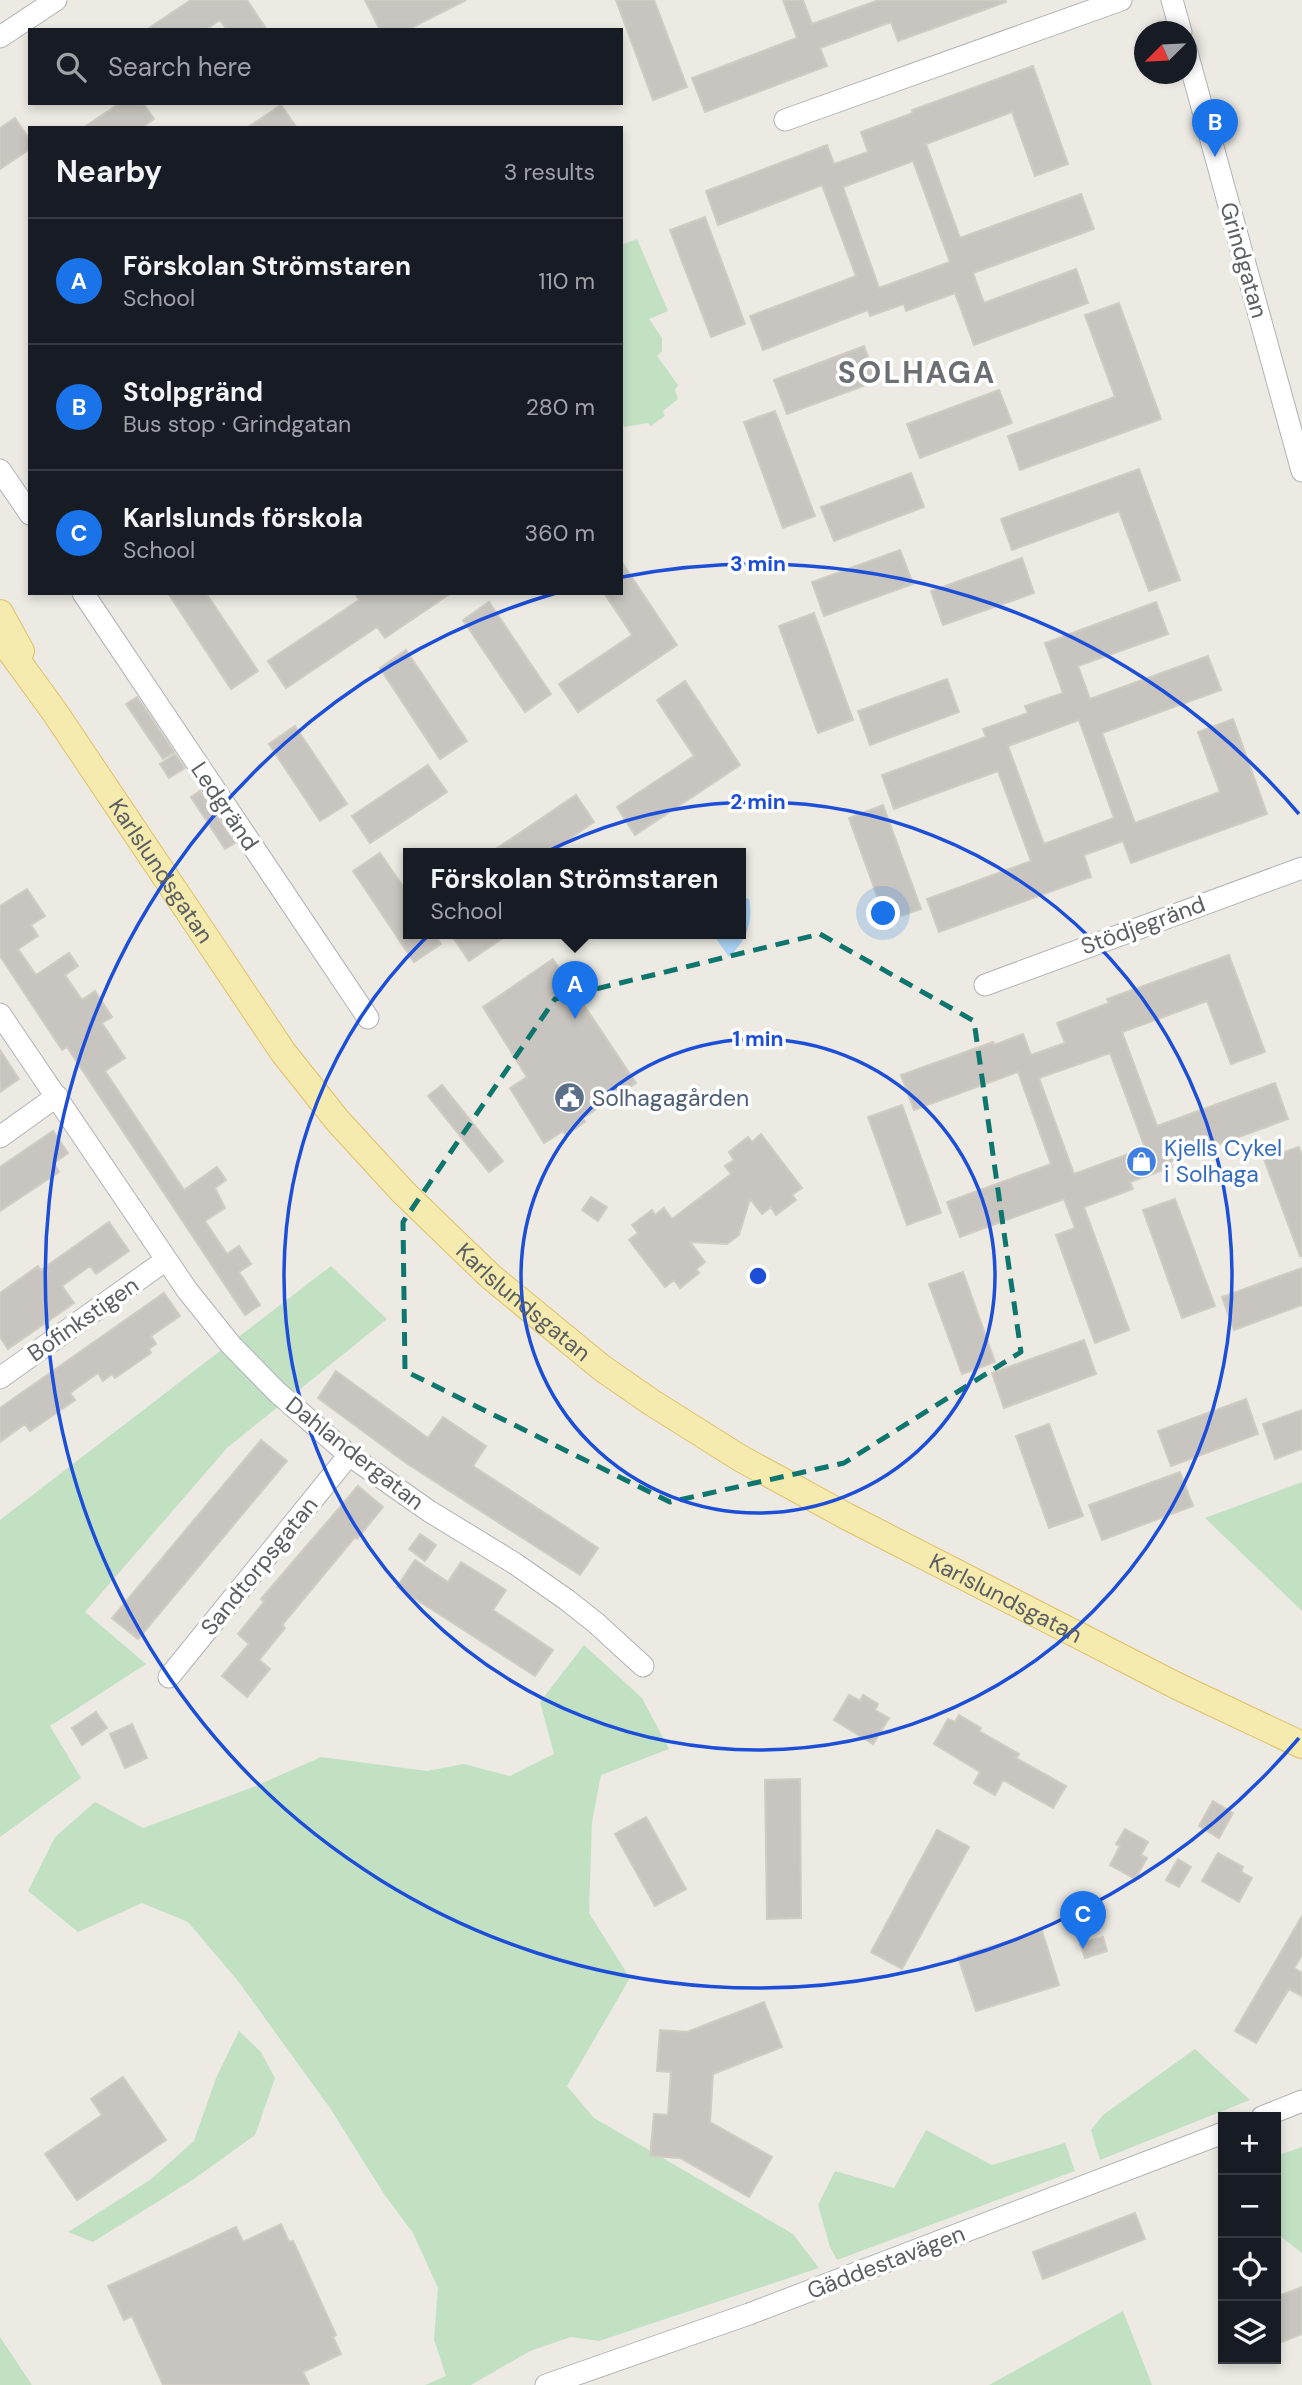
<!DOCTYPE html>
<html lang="en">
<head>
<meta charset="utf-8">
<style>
  body { margin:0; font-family:"DM Sans",sans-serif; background:#242831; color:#f1f3f6 }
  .controls { position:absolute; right:21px; bottom:21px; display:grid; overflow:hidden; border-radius:0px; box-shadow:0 4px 10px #0003 }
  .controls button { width:63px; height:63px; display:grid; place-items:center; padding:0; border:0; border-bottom:2px solid #363941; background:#171b24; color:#f1f3f6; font:35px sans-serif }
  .compass { position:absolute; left:1134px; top:21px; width:63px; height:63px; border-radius:50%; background:#171b24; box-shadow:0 4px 10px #0003; rotate:246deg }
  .you { position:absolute; left:884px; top:914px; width:24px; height:24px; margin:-18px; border:5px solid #fff; border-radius:50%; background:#1a73e8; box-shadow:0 0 0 10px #1a73e833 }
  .badge { display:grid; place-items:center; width:46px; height:46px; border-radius:50%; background:#1a73e8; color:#fff; font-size:23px; font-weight:700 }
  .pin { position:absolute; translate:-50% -58px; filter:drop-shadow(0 2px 4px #0008) }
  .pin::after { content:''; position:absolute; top:37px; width:24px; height:21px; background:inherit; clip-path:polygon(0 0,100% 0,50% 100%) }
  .popup { position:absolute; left:403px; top:848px; width:343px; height:91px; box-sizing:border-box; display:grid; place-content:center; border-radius:0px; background:#171b24; filter:drop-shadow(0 2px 5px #0005); font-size:23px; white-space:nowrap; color:#9ea1a6 }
  .popup b { font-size:26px; color:#f1f3f6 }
  .popup::after { content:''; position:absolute; left:50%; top:100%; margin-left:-14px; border:14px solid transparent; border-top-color:#171b24 }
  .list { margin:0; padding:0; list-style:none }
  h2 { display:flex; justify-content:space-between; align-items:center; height:91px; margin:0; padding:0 28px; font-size:30px }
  h2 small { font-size:23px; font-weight:400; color:#9ea1a6 }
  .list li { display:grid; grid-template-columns:46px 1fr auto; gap:21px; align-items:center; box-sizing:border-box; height:126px; padding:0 28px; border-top:2px solid #363941 }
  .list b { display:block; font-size:26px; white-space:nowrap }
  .list p { margin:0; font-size:23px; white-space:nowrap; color:#9ea1a6 }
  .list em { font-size:23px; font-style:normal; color:#9ea1a6 }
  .icon { flex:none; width:38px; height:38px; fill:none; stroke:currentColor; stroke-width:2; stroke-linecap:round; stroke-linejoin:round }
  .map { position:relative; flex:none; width:1302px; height:2385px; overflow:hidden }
  .search { position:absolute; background:#171b24; box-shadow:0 4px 10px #0003; left:28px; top:28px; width:595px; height:77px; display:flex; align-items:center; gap:18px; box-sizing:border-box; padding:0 24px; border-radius:0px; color:#9ea1a6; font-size:26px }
  .panel { position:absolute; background:#171b24; box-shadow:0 4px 10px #0003; left:28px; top:126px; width:595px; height:469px; border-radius:0px }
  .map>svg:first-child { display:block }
</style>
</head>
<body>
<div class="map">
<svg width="1302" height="2385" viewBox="0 0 1302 2385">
  <rect width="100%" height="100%" fill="#eceae3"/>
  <path fill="#c2e1c3" d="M637 239 668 311 649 319 662 338V351L657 356 678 385 675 390 678 399 663 411 665 416 651 426 648 423 625 427 621 421V245Z
    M331 1266 387 1319 227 1448 85 1612 146 1664 50 1726 81 1778 0 1837V1520Z
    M1302 1482V1611L1205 1518Z
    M584 1645 642 1698 669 1749 601 1775 592 1822 589 1913 630 1978 567 2086 594 2118 793 2234 819 2268 599 2341 571 2337 530 2351 471 2385H425L446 2376 434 2339 438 2288 413 2233 384 2194 330 2108 238 1981 188 1922 142 1903 78 1932 28 1891 55 1837 95 1802 143 1828 256 1786 321 1757 427 1771 464 1764 510 1776 554 1754 540 1702Z
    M239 2031 261 2052 275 2078 255 2135 194 2179 93 2242 68 2232 150 2180 194 2141 216 2078Z
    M1195 2049 1250 2100 1100 2160 1091 2130 1103 2115Z
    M926 2130 992 2165 1065 2143 1075 2171 837 2260 830 2247 818 2205 835 2171 894 2188Z
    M1302 2147V2253L1276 2233V2156Z
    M1123 2311 1152 2385H989Z
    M0 2337 32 2385H0Z"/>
  <path fill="#aad3f5" d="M741 896 749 899C754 921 746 941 729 957L712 933H741Z"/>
  <path fill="#c8c5c0" stroke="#d0ccc2" stroke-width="2" fill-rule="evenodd" d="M191 0H247L267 30H227L220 20 205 30H146Z
    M365 0H466L407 30H380Z
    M616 0H654L687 87 653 100Z
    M783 0H803L812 24 879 0H1005L1006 2 898 41 891 22 820 48 827 66 705 112 692 78 797 38Z
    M1033 66 1068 164 1035 176 1012 112 926 144 960 238 1081 194 1094 229 973 273 984 303 1076 269 1088 303 974 345 955 293 906 311 904 304 870 316 868 310 763 350 750 316 856 276 822 185 718 225 706 191 827 145 834 164 868 152 861 132 913 113 912 110ZM913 161 950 262 879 288 843 187Z
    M120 103H143L154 119 141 128H83Z
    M281 105 297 128H247Z
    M15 118 30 140V149L0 169V128Z
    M705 217 745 324 711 337 670 230Z
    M1119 303 1161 419 1020 470 1008 436 1115 397 1085 315Z
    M864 346 877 381 787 414 774 380Z
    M999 390 1012 423 920 458 907 424Z
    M775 411 815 516 783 528 744 422Z
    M1139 469 1180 580 1149 591 1119 511 1012 550 1001 519Z
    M911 473 924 507 834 541 821 507Z
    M900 550 913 584 824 616 812 582Z
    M1022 558 1034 593 943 625 931 591Z
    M621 561 677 645 578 712 559 684 632 635 604 593H621Z
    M168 593H206L258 671 231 689Z
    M355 593H451L385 638 377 627 286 688 268 661 359 600Z
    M489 602 551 694 525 712 463 620Z
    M1156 602 1168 634 1078 666 1090 699 1208 656 1221 690 1102 733 1135 823 1220 792 1198 732 1233 719 1267 814 1131 863 1123 841 1084 855 1091 877 939 932 927 899 1031 861 998 771 894 809 882 775 986 737 983 729 1028 713 1025 706 1063 693 1045 643ZM1079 720 1114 818 1044 844 1008 746Z
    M814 613 853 720 818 733 779 626Z
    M406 650 467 741 440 759 380 668Z
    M947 679 959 712 870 745 858 711Z
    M685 681 740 765 635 835 617 807 694 756 657 700Z
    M137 697 174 752 163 759 126 704Z
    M295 726 347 804 320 821 269 744Z
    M175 754 185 768 169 778 160 764Z
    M428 765 447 792 370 843 352 816Z
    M200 791 235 843 225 849 191 797Z
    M576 795 594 822 549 853H490Z
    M883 805 921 909 886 921 849 818Z
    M380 853 409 895V933H434L441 944 414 962 353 871Z
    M27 889 45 916 31 925 38 936 18 949 36 975 69 953 78 966 65 975 82 1000 95 991 112 1017 102 1023 125 1058 105 1071 184 1190 217 1167 226 1180 215 1188 225 1208 205 1221 227 1254 239 1246 251 1264 239 1272 260 1305 245 1315 67 1047 62 1050 0 956V906Z
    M450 933H510L469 961Z
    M1229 955 1265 1052 1231 1064 1207 1001 1122 1032 1157 1126 1275 1083 1288 1119 1170 1162 1172 1167 1130 1182 1133 1189 1084 1207 1129 1330 1095 1343 1056 1235 1075 1228 1064 1199 960 1237 947 1202 1051 1164 1018 1072 914 1110 901 1075 993 1042 994 1045 1023 1034 1031 1055 1065 1043 1057 1023 1109 1003 1107 999ZM1110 1053 1145 1148 1074 1174 1039 1078Z
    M553 959 636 1083 583 1118 585 1122 566 1135 563 1131 544 1143 510 1088 527 1077 483 1007Z
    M0 1050 19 1079 0 1092Z
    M442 1085 503 1161 489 1172 428 1096Z
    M902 1105 941 1213 907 1225 868 1117Z
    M53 1131 68 1153 54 1163 59 1172 0 1211V1167Z
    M761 1134 802 1188 792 1195 796 1200 776 1215 771 1207 762 1214 750 1199 739 1235 727 1244 690 1242 705 1262 696 1269 699 1273 680 1288 674 1280 665 1287 629 1240 638 1233 632 1225 652 1210 655 1215 664 1208 672 1219 731 1174 725 1166 734 1160 729 1152 748 1137 752 1142Z
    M1299 1147 1302 1156V1256H1300L1264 1159Z
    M591 1197 607 1207 598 1221 582 1210Z
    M1175 1199 1215 1306 1182 1318 1143 1210Z
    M109 1222 129 1251 96 1274 90 1266 62 1286 74 1303 8 1349 0 1337V1293L38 1266 41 1270Z
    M1302 1268V1305L1234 1330 1222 1297Z
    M963 1272 995 1362 962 1374 929 1284Z
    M164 1293 180 1316 151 1336 156 1344 149 1349 151 1353 115 1378 112 1374 103 1381 98 1373 70 1393 75 1400 30 1431 25 1424 0 1442V1408Z
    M1084 1340 1096 1374 1004 1408 992 1373Z
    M336 1371 428 1438 443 1417 486 1446 473 1466 598 1548 580 1575 406 1463 318 1398Z
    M1246 1399 1258 1434 1171 1466 1158 1431Z
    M1302 1410V1449L1275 1459 1263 1424Z
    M1049 1424 1083 1516 1049 1528 1016 1436Z
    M261 1440 287 1461 138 1639 112 1618Z
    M1180 1472 1193 1506 1102 1540 1089 1505Z
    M358 1486 383 1507 357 1539 355 1537 282 1625 285 1628 259 1660 270 1669 247 1697 222 1676 249 1644 238 1634 264 1602 261 1599Z
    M420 1534 436 1545 425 1561 409 1549Z
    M415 1560 448 1582 461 1562 506 1590 493 1610 553 1650 535 1676 397 1587Z
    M849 1695 860 1701 863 1695 878 1704 875 1710 889 1718 873 1744 834 1720Z
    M96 1712 107 1728 82 1745 72 1728Z
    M959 1715 981 1728 979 1731 1019 1754 1016 1758 1066 1786 1053 1808 1003 1780 995 1795 974 1783 980 1772 934 1744 948 1719 955 1722Z
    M132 1724 147 1758 125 1768 110 1734Z
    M800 1779 801 1918 767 1919 765 1780Z
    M1213 1801 1233 1813 1219 1838 1199 1826Z
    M646 1817 686 1889 655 1906 615 1834Z
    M1125 1829 1148 1842 1141 1855 1147 1858 1135 1879 1110 1865 1120 1846 1116 1844Z
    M937 1830 969 1847 902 1969 871 1952Z
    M1218 1853 1243 1867 1241 1872 1252 1878 1239 1902 1202 1881Z
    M1178 1859 1191 1867 1179 1887 1166 1880Z
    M1302 1916V1955L1294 1968 1302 1973V1996L1289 1989 1256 2043 1235 2031Z
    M1042 1931 1059 1985 976 2011 958 1957Z
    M1103 1937 1107 1951 1085 1958 1080 1944Z
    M764 2002 782 2047 713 2074 710 2122 772 2157 749 2197 680 2158 650 2156 654 2114 668 2115 671 2072 657 2071 660 2030 687 2032Z
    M123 2077 166 2140 77 2200 45 2154 102 2115 91 2099Z
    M1135 2213 1145 2239 1043 2279 1033 2252Z
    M281 2224 289 2242 293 2241 336 2335 333 2337 341 2354 303 2372 309 2385H163L132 2316 124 2320 108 2286 236 2227 243 2242Z
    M1302 2287V2334L1276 2344V2297Z"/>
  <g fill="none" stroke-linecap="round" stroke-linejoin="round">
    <defs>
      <path id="minor" d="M1172 0 1181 32
        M0 37 56 0
        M1186 49 1302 471
        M785 120 1121 0
        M0 470 30 514
        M83 593 368 1018
        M985 985 1302 868
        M0 1014 187 1290 231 1345 277 1392 349 1455 429 1511 514 1563 567 1600 596 1623 643 1666
        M0 1137 57 1096
        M0 1378 166 1260
        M169 1677 349 1455
        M1262 2117 1302 2101
        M546 2385 749 2314 1223 2133"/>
      <g id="major">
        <path d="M0 613 21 651"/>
        <path id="s1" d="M0 637 54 711 283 1052 337 1120 403 1192 490 1276 602 1368 651 1402 740 1458 846 1516 1177 1686 1302 1745"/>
      </g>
    </defs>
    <use href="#minor" stroke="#b1b3b7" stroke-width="23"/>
    <use href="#major" stroke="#e1c167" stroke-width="28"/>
    <use href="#minor" stroke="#fff" stroke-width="21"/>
    <use href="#major" stroke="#f6ebaf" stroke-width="26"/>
  </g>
  <path fill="none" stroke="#0f766e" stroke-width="5" stroke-dasharray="14 9" stroke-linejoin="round" d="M820 934 974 1021 1021 1352 844 1463 670 1502 405 1371 403 1222 555 999Z"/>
  <g fill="none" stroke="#1d4ed8" stroke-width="3.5">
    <circle cx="758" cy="1276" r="237"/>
    <circle cx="758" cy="1276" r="474"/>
    <path d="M1299 1738A712 712 0 1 1 556 593M622 577A712 712 0 0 1 1299 814"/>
  </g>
  <defs>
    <symbol id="civic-disc" viewBox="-11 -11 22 22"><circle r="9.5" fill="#5c6f8a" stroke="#fff"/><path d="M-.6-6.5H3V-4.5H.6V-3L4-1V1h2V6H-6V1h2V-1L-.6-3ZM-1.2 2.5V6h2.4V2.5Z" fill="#fff"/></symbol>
    <symbol id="shop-disc" viewBox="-11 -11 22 22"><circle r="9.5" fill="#3f7fe0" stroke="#fff"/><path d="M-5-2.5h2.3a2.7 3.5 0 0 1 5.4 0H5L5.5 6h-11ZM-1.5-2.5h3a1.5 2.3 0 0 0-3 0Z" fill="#fff"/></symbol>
  </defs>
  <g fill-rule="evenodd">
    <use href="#civic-disc" x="552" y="1080" width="35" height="35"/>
    <use href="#shop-disc" x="1124" y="1144" width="35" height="35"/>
  </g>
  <g text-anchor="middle" stroke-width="7" stroke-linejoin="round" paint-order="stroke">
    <g font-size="23" fill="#5b5e62" stroke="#fff">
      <text transform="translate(1244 260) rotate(74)" y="8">Grindgatan</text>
      <text transform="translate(225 806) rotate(56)" y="8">Ledgränd</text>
      <text dy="8" stroke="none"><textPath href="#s1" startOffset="284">Karlslundsgatan</textPath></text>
      <text transform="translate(1143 925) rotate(-20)" y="8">Stödjegränd</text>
      <text dy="8" stroke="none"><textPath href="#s1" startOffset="850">Karlslundsgatan</textPath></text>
      <text transform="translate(83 1319) rotate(-35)" y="8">Bofinkstigen</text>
      <text transform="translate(355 1453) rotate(38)" y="8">Dahlandergatan</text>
      <text transform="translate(259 1566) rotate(-51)" y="8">Sandtorpsgatan</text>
      <text dy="8" stroke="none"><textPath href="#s1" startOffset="1418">Karlslundsgatan</textPath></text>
      <text transform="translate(886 2262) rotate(-21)" y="8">Gäddestavägen</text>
    </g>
    <g font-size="23" fill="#4e5e75" stroke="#fff" text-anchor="start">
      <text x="592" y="1106">Solhagagården</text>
    </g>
    <g font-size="23" fill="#366cbe" stroke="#fff" text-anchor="start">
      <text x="1164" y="1156">Kjells Cykel<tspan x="1164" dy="26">i Solhaga</tspan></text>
    </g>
    <g font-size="30" font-weight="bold" letter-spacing="2" fill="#6c7074" stroke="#fff">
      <text x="917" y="383">SOLHAGA</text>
    </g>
  </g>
  <circle cx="758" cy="1276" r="10" fill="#1d4ed8" stroke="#fff" stroke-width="3.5"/>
  <g font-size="21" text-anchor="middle" font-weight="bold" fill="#1d4ed8" stroke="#fff" stroke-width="7" stroke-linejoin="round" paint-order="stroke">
    <text x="758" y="571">3 min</text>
    <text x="758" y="809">2 min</text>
    <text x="758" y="1046">1 min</text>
  </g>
</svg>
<div class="controls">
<button>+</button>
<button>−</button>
<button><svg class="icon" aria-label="locate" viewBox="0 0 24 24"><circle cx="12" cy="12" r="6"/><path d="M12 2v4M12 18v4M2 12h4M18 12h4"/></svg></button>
<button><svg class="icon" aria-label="layers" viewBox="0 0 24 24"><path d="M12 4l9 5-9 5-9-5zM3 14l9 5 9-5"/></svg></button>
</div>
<svg class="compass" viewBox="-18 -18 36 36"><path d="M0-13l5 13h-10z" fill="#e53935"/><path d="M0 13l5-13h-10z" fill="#9ea1a6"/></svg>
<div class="you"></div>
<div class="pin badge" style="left:575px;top:1019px">A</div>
<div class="popup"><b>Förskolan Strömstaren</b>School</div>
<div class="pin badge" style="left:1215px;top:157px">B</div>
<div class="pin badge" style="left:1083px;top:1949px">C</div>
<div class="search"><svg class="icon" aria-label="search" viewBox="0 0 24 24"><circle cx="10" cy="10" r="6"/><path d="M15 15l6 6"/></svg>Search here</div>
<section class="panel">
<h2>Nearby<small>3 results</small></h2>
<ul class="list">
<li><span class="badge">A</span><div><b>Förskolan Strömstaren</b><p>School</p></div><em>110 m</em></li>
<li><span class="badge">B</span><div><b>Stolpgränd</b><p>Bus stop · Grindgatan</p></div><em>280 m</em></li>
<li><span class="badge">C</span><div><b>Karlslunds förskola</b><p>School</p></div><em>360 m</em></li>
</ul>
</section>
</div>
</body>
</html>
